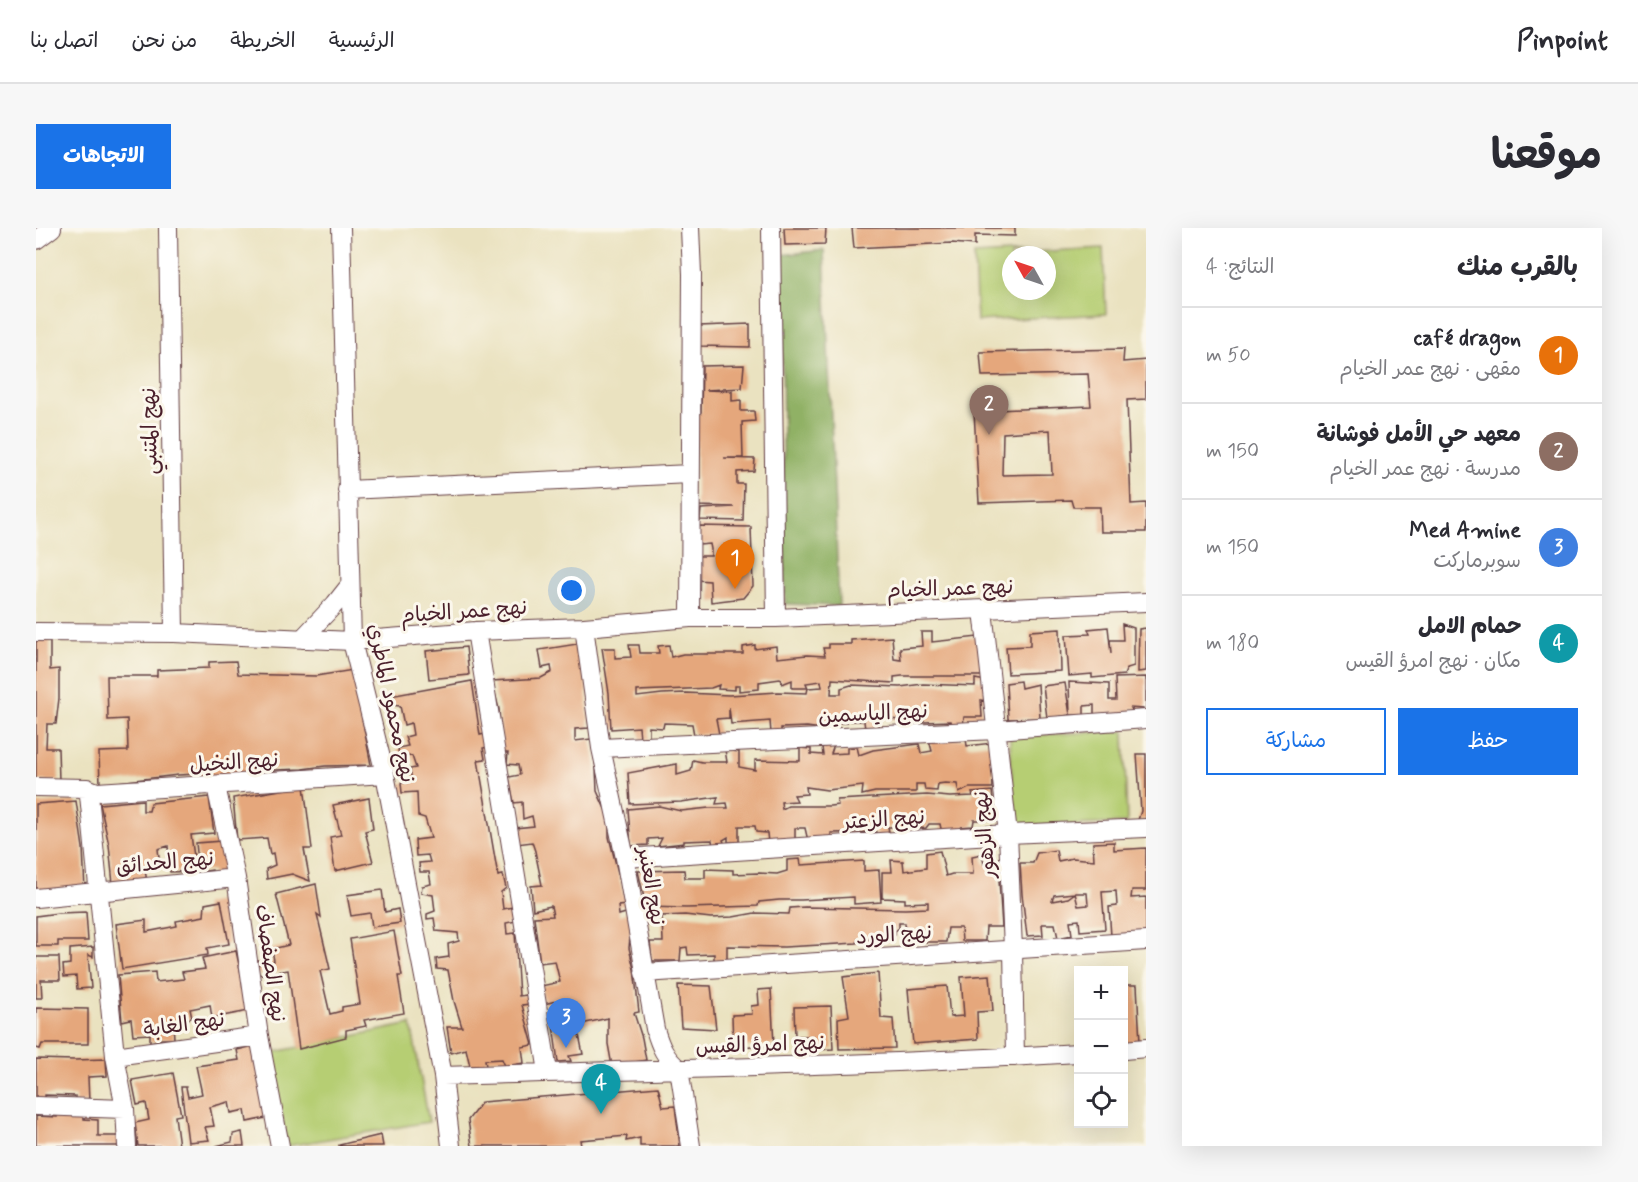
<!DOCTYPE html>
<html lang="ar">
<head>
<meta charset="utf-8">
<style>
  body { margin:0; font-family:Mynerve,"Playpen Sans Arabic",sans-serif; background:#f7f7f7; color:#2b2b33; direction:rtl }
  .controls { position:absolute; right:18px; bottom:18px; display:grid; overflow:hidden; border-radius:0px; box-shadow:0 6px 24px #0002 }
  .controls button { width:54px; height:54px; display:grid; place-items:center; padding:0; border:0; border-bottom:2px solid #e1e1e2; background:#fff; color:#2b2b33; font:30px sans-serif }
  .compass { position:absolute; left:966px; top:18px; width:54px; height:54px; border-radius:50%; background:#fff; box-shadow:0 6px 24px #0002; rotate:310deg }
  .you { position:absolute; left:536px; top:363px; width:21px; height:21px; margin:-15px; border:4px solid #fff; border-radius:50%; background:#1a73e8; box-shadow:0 0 0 9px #1a73e833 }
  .badge { display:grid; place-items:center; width:39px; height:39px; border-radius:50%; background:#1a73e8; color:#fff; font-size:20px; font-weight:700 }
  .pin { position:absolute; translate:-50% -50px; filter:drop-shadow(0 2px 3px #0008) }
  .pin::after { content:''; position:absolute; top:32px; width:21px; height:18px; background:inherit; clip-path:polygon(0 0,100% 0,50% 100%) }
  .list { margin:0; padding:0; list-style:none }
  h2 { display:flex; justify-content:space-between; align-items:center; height:78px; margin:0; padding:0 24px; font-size:26px }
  h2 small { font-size:20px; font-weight:400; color:#7c7c81 }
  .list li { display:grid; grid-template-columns:39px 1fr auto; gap:18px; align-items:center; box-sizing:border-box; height:96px; padding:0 24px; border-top:2px solid #e1e1e2 }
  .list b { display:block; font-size:22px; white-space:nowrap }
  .list p { margin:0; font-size:20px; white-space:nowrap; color:#7c7c81 }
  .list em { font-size:20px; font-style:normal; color:#7c7c81 }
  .actions { display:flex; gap:12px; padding:18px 24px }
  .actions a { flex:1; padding:14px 0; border:2px solid #1a73e8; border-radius:0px; text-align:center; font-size:21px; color:#1a73e8 }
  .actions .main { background:#1a73e8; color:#fff }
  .icon { flex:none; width:33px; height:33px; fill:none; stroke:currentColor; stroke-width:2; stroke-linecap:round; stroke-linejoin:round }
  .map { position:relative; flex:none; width:1110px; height:918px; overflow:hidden; direction:ltr; border-radius:0px }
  header { display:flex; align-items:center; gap:36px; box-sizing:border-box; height:84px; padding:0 30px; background:#fff; border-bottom:2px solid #e1e1e2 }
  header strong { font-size:28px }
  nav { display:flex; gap:33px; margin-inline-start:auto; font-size:21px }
  .intro { display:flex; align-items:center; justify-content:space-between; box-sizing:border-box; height:144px; padding:0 36px }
  h1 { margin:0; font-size:42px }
  .button { padding:15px 27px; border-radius:0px; background:#1a73e8; color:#fff; font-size:21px; font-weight:700 }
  main { display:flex; gap:36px; padding:0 36px }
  aside { flex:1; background:#fff; border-radius:0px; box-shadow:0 6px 24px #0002 }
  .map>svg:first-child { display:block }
</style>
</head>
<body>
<header>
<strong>Pinpoint</strong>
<nav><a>الرئيسية</a><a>الخريطة</a><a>من نحن</a><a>اتصل بنا</a></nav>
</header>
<div class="intro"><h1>موقعنا</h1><a class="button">الاتجاهات</a></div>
<main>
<aside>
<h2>بالقرب منك<small>النتائج: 4</small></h2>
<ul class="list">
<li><span class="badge" style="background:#e8710a">1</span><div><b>café dragon</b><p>مقهى · نهج عمر الخيام</p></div><em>50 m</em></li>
<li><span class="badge" style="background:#8d6e63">2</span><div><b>معهد حي الأمل فوشانة</b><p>مدرسة · نهج عمر الخيام</p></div><em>150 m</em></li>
<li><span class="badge" style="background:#3f7fe0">3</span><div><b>Med Amine</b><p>سوبرماركت</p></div><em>150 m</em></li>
<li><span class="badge" style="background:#0f9aa8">4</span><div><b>حمام الامل</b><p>مكان · نهج امرؤ القيس</p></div><em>180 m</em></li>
</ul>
<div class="actions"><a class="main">حفظ</a><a>مشاركة</a></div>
</aside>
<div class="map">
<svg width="1110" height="918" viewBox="0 0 1110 918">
  <rect width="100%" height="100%" fill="#fbf7ec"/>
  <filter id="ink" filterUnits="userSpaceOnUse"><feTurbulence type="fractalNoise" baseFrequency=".0167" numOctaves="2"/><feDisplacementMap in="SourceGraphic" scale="12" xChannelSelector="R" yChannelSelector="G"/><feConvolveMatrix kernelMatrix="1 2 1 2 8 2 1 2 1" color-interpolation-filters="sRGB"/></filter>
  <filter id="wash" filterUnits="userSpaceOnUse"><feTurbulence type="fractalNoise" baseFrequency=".008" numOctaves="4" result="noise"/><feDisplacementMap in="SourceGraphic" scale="24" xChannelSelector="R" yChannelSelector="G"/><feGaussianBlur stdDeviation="1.35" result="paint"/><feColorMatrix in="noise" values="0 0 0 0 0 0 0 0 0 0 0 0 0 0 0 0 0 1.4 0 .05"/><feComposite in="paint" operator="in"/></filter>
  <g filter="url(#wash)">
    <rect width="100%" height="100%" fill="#eae2c0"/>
    <path fill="#b6ce73" stroke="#80764f" stroke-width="1.5" fill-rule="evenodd" d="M1067 20 1070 86 941 93 938 27ZM975 27H1011V63H975Z
      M1088 503 1091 595 978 599 974 508Z
      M375 796 393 894 251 918 234 825Z"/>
    <path fill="#90b165" stroke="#6d6848" stroke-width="1.5" d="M788 22 803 378 749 376 745 27Z"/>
    <g id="blocks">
      <path fill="#e5a77c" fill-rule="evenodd" d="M748 0H790L789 16 749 17Z
        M816 0H979V8L939 7V17L916 15 818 20Z
        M714 96V119L663 118V98Z
        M1088 121 1087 134 1110 132V171L1091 172 1095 276 1110 275V304H1065L1064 279H1037L1035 272 943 275 938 183 1055 178 1052 146 946 148 944 124ZM1014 202 1016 246 966 247 967 205Z
        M708 137 706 160 670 162 696 163V173L705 172V183H718L719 193 706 194 707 230H688L719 231 718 243 701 244V256H708L707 293 664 292 665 281 698 279 660 278V184H665L666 138Z
        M663 298 715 299 717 358 707 370 675 374 674 353 661 352 662 328H675V321L674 316 663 317Z
        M1086 396 1098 400V438L1091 440 1088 447 1056 450V446L1033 448 1030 407 1054 406 1052 401 1072 399 1075 426 1074 412H1087Z
        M1110 400V443L1102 444 1103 401Z
        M1024 401 1025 443 972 446 970 419 994 418V403Z
        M885 404H896V414L942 409 950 448H866L858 449V455L796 451 795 466H805V460L815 457 864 459 887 456 939 458V451L950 453 949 473 945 472 946 489H928L927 497 915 498 914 493 888 494 842 490V501H829L828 493H814L810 488V495H796L793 502 771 499 745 500V506L735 505 734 493 695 496 693 479V490L680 491 683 506 658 507 656 496 628 495 627 500 613 499V512L604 511 603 499 575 501 573 465 566 420H579V430L595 429 593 417H603L604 425H623L622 418 633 417 635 429 647 426H707V419L719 417V421L740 418 741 430 771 427 789 428 787 420H793V416H815V412L856 409 858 431 865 432 864 420 886 418ZM744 451 746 456 756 452V460H772L771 465 742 464 693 467 649 465 626 466 601 469V463L675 460 683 457 682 461 699 462V458H703V463L723 461V454ZM785 453 786 459 772 460 770 455Z
        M14 407V442L23 441V470L20 496H11L10 520H22L23 553H0V409Z
        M547 415 553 500 539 501V513L555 511 560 540 561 563 573 590V609L590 677 582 678 583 687 593 684 595 697 593 720 598 741 603 784 598 785 606 810 610 832 576 838 572 816V790L541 797 547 826 533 828 535 833 522 834 515 782 529 779 528 771 508 776 505 758 524 754 519 733 504 735 498 689 517 688 515 678 497 682 495 658 506 657 499 623 496 614 481 616 479 600 498 598 496 588 487 591 486 574 478 575 473 549 484 547 482 537 471 536 472 525H466L463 481 456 453 505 450 516 444 515 438 506 440 503 422Z
        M430 419 433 447 393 451 390 423Z
        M200 433 202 446 280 448 317 442 335 537 289 538 266 541 211 543 209 549 161 551 160 546 142 547 64 556 63 524 92 523 91 491 72 492 71 448H121V442L173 440V434Z
        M1110 449V486H1107V481L1095 480 1098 485 1058 487V477L1048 478V487H1034L1033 454 1073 456V472H1080L1079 450Z
        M436 453 444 507 454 505 456 518 447 520 449 531 442 532 462 648 467 647 470 660 465 664 467 681 477 679 480 693 470 695 471 706 479 705 483 768 491 767 494 776 486 777 497 817 486 819 488 835 469 838 466 831 449 832 450 838H434L430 821 415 825 411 799H426L418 773 412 742 401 741 400 731 413 729 412 716 423 713 422 705 400 703 398 690 391 691V686L399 683 397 667 385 665 386 658 395 656 393 644H384L383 635 394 634 392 627 380 628 379 612 395 610 389 590 382 588 381 564 366 565 365 555 376 554 374 541 380 540 376 528 363 529 362 520 372 518 369 509 377 507 375 495 368 497 364 478 356 477 354 468Z
        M984 453 985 460 1002 456 1004 490 972 491 970 455Z
        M1029 455 1034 487 1011 490 1007 458Z
        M930 511 931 518 956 515 957 560H933L923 565 921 556 909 555 902 556 901 563 889 562 888 556H880V564H839L826 567 827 558 791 562 770 559 771 566 758 567 761 573 745 574 746 581 752 578H794L802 577 801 572 891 567 914 569 937 568 936 565 956 563 959 592H938L937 598 926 599 929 604 906 605 904 596H893L890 600 876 601V607L863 608V599H852L854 608 840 609V604L795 605V612L772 613 769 600H759V615H732L731 605 720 604 719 598H703V614H692V609L687 612 690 619H677L676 612 648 613V615L622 618 626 610 612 611V617L595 618 592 581 623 578 645 583 673 580H692L691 575 680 576 682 569 645 574 594 576 592 545 641 536V547L655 543 657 532 666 534H691L689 522 703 524V539L719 542V532L764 533V520L775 521V526L787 527 786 519 798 517 795 526 811 525V520L821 519 823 527 837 522 883 516 885 525 896 523 893 512Z
        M1101 526H1110V592H1102L1105 583Z
        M268 558 276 621H268L274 653 256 646 231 651 230 641 239 637 237 625 234 626 231 610 201 612 197 570Z
        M173 569 178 605 155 607 160 643 134 644 132 618 122 621 124 638 109 643 111 653 77 656 73 617 64 576 107 572V583H113L115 575Z
        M333 570 337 601 329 603 337 634 299 643 294 609 305 607 297 577Z
        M40 573 47 620 49 662 0 663V576Z
        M186 613 193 643 178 647 176 642 163 644 160 615Z
        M1078 614V622L1110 620V662H1096L1095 670 1110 669V706L1075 708 1073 679 1081 678 1080 663 1066 664 1069 701 1044 703 1043 692 1034 693 1036 707 1022 710 1019 696H1006L1007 707 991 708 986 666 984 635H997L1001 625 1020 622 1022 633 1037 630 1058 632 1057 615ZM1039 665 1032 670 1016 673 1018 667 1039 665H1051L1052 677 1042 678Z
        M904 623 910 648 916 646H937L936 628 946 626 948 636 962 637 966 699H950L949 713H926L925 700H912L910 714H870L869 695H863V700L859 703V707H855V712L822 711 821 715 748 719 691 718V732H678V726L652 727 651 719 645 720 644 733H616L614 714H627L626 688 649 687 675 690 697 689 719 685 753 686 754 680 769 679 869 681 892 680V674L869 675V671L846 670V644H856L855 632 867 633 868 643 890 640V625Z
        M764 631 765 637 828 633V643L843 642 845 674 818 676V669L765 672H743L723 674 722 678 650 680 610 679 602 643 648 642 649 650H669V641L697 642V646L723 645 741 646 751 643V632Z
        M280 656 285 689 281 686 294 741 284 743 294 786 306 783V779L324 776 314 711 358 703 366 748H362L368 785 328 792 330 798 310 802V809L263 821 252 742 221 747 219 737 238 733 236 721 253 717 240 666Z
        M346 662 349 684 362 681 364 695 336 699 334 685 315 688 311 667Z
        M185 673 193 716 171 720 172 727 86 741 80 696 110 692V704L141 698 140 693 168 688 169 676Z
        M50 684 52 713H22V718H0V688L22 685Z
        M57 719V729L52 727 55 760 41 761 40 748 28 749 27 737 34 736V721Z
        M200 723 213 783 176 790 174 777 154 781 156 790 137 794 138 811H126L114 814V806L97 807 95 791 86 793 82 747 119 744 120 754 148 751 146 744 169 741 166 730Z
        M0 729H23L24 752H5L6 770H0Z
        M842 745 845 790 857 791 859 820 803 821 802 790 813 788 807 749Z
        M954 747 957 783 941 784 942 811 877 816 872 761 911 758 914 789 928 788 925 749Z
        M642 757 675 758 680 801 645 799Z
        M1088 757H1101L1104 815H1088Z
        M735 761 738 817 697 819 696 787 716 786 715 778 723 777 722 762Z
        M795 778 797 821 778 822 777 808H759L758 779Z
        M0 780 52 781V816H6L4 821 0 820Z
        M218 818 230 890 211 894 209 882 195 885 193 874 174 879 178 898 169 899 173 912 152 914 145 859H150L152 869 166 866 160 838 203 832 201 822Z
        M0 831 38 832 70 831 71 848 52 849 53 874 39 875V868L9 867V876L0 873Z
        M137 845 145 887 139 888 143 918H102L99 895 113 892 110 875 101 877 96 852Z
        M622 859 627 879 639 878 644 918H604V910L590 913 591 908 544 912 545 918H436L432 892 446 874Z
        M21 884 48 886V891L62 892V908H87V918H0V888L21 889Z
        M206 904 208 918H180L196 914 197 906Z
        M345 907 347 918H303V917Z"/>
    </g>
  </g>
  <g filter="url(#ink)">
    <use href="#blocks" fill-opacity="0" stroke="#623c41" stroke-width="1.5"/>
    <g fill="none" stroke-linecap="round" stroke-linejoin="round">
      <defs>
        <path id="street" d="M132 0 138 405
          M305 0 316 413 349 546 407 848 415 918
          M735 0 740 390
          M0 12 16 0
          M311 262 654 246
          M947 382 972 606 977 721 979 829
          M654 390 656 46 654 0
          M548 399 565 520 589 630 619 801C624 818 629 830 643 841L655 918
          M440 403 512 844
          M0 404 138 405 316 413 440 403 548 399 654 390H740L1110 374
          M266 411 299 376 314 357
          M565 520 960 502 1110 491
          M180 558 200 650 223 808 244 918
          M0 559 51 560 61 564 349 546
          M51 560 53 567 79 828 89 881 91 918
          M589 630 972 606 1110 600
          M0 670 200 650
          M608 745 1110 713
          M1088 822 1110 820
          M79 828 223 808
          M407 848C619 841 831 838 1042 825
          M0 878 89 881"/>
      </defs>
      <use href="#street" stroke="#623c41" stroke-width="20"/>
      <use href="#street" stroke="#fff" stroke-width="18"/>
    </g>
  </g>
  <g text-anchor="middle" stroke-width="6" stroke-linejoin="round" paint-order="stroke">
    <g font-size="21" fill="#4a1f2b" stroke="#fbf7ec">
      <text transform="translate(113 203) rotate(-91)" y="7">نهج المتنبي</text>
      <text transform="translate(914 360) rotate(-2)" y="7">نهج عمر الخيام</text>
      <text transform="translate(428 383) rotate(-4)" y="7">نهج عمر الخيام</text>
      <text transform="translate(356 475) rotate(78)" y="7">نهج محمود الماطري</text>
      <text transform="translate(837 485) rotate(-3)" y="7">نهج الياسمين</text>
      <text transform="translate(198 534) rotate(-4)" y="7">نهج النخيل</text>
      <text transform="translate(848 591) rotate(-4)" y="7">نهج الزعتر</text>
      <text transform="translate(948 607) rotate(-95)" y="7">نهج الزهور</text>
      <text transform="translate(129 634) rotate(-5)" y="7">نهج الحدائق</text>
      <text transform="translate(616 658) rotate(80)" y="7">نهج العنبر</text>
      <text transform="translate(858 706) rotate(-4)" y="7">نهج الورد</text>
      <text transform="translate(235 735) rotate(82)" y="7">نهج الصفصاف</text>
      <text transform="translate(148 796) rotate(-8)" y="7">نهج الغابة</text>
      <text transform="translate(724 816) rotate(-2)" y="7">نهج امرؤ القيس</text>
    </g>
  </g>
</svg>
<div class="controls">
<button>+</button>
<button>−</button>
<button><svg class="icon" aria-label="locate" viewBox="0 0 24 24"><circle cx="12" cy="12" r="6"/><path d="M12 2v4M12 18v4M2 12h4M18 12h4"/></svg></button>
</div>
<svg class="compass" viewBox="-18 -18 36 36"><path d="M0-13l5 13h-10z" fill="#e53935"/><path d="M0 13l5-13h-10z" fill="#7c7c81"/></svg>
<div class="you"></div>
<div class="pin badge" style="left:699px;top:361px;background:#e8710a">1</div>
<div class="pin badge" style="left:953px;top:207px;background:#8d6e63">2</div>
<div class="pin badge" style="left:530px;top:820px;background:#3f7fe0">3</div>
<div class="pin badge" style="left:565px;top:886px;background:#0f9aa8">4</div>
</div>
</main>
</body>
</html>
